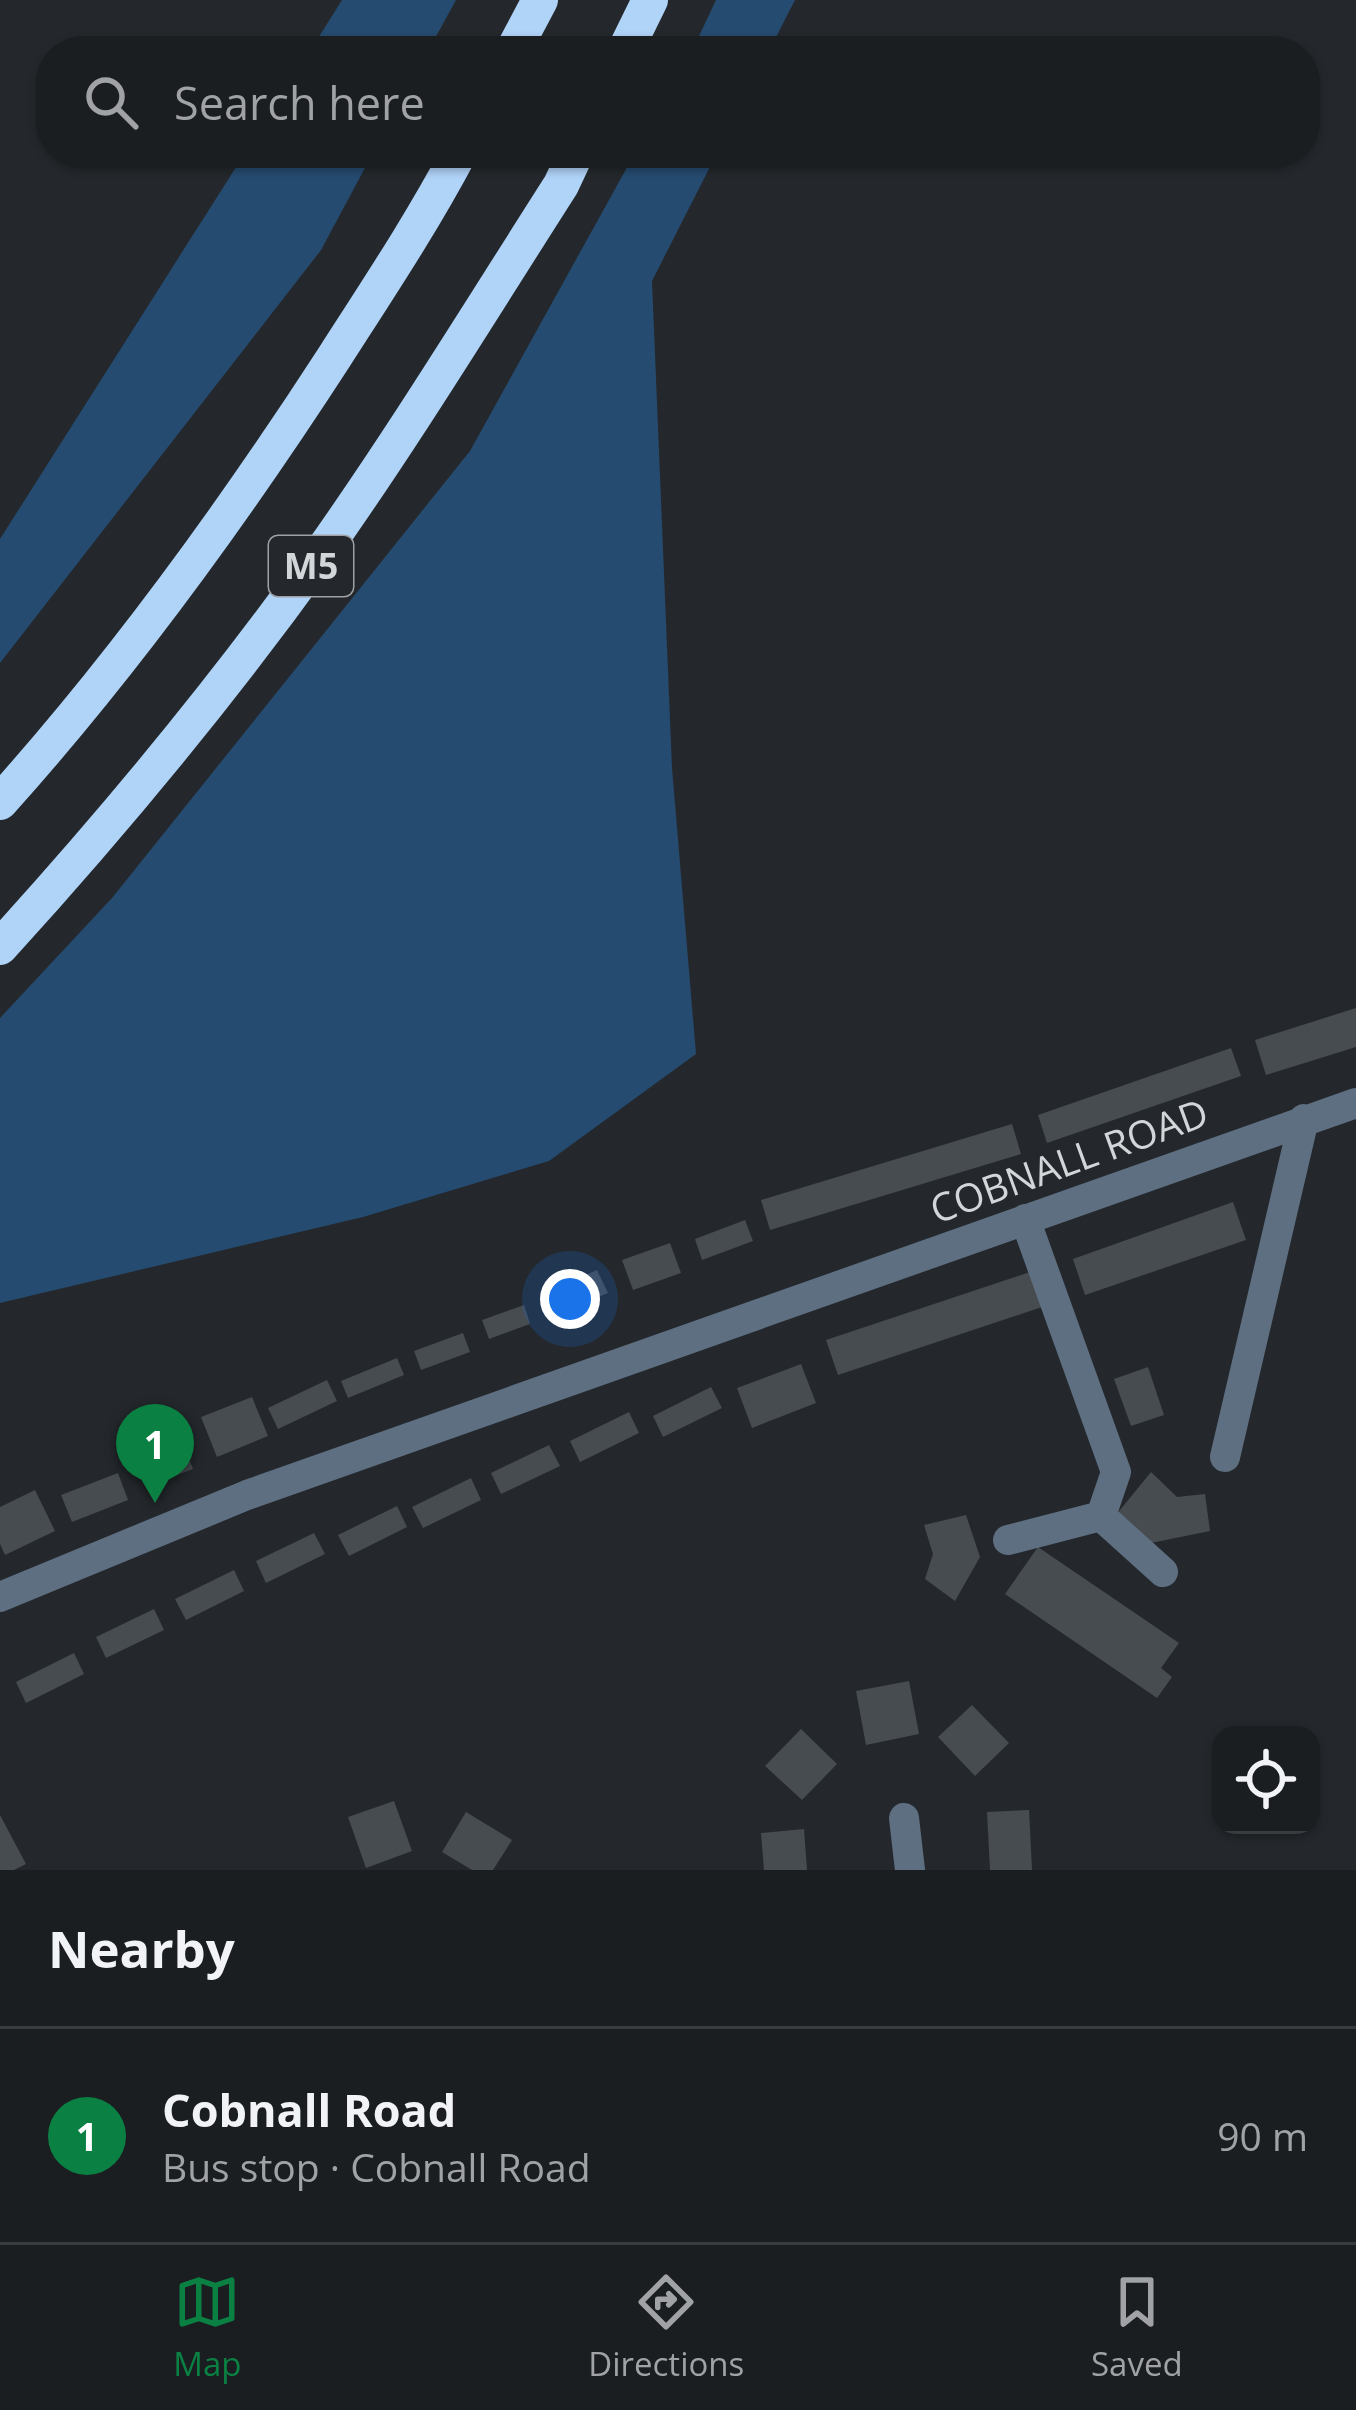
<!DOCTYPE html>
<html lang="en">
<head>
<meta charset="utf-8">
<style>
  body { margin:0; font-family:"Open Sans",sans-serif; background:#282b2e; color:#f1f3f6 }
  .controls { position:absolute; right:36px; bottom:36px; display:grid; overflow:hidden; border-radius:24px; box-shadow:0 3px 9px #0004 }
  .controls button { width:108px; height:108px; display:grid; place-items:center; padding:0; border:0; border-bottom:3px solid #393c3f; background:#1b1e21; color:#f1f3f6; font:60px sans-serif }
  .you { position:absolute; left:570px; top:1299px; width:42px; height:42px; margin:-30px; border:9px solid #fff; border-radius:50%; background:#1a73e8; box-shadow:0 0 0 18px #1a73e833 }
  .badge { display:grid; place-items:center; width:78px; height:78px; border-radius:50%; background:#0b8043; color:#fff; font-size:39px; font-weight:700 }
  .pin { position:absolute; translate:-50% -99px; filter:drop-shadow(0 3px 6px #0008) }
  .pin::after { content:''; position:absolute; top:63px; width:42px; height:36px; background:inherit; clip-path:polygon(0 0,100% 0,50% 100%) }
  .list { margin:0; padding:0; list-style:none }
  h2 { display:flex; justify-content:space-between; align-items:center; height:156px; margin:0; padding:0 48px; font-size:51px }
  h2 small { font-size:39px; font-weight:400; color:#a0a2a5 }
  .list li { display:grid; grid-template-columns:78px 1fr auto; gap:36px; align-items:center; box-sizing:border-box; height:216px; padding:0 48px; border-top:3px solid #393c3f }
  .list b { display:block; font-size:45px; white-space:nowrap }
  .list p { margin:0; font-size:39px; white-space:nowrap; color:#a0a2a5 }
  .list em { font-size:39px; font-style:normal; color:#a0a2a5 }
  .icon { flex:none; width:66px; height:66px; fill:none; stroke:currentColor; stroke-width:2; stroke-linecap:round; stroke-linejoin:round }
  .map { position:relative; flex:none; width:1356px; height:1870px; overflow:hidden }
  .search { position:absolute; background:#1b1e21; box-shadow:0 3px 9px #0004; left:36px; right:36px; top:36px; height:132px; display:flex; align-items:center; gap:30px; box-sizing:border-box; padding:0 42px; border-radius:48px; color:#a0a2a5; font-size:45px }
  .sheet { height:372px; background:#1b1e21 }
  nav { display:flex; justify-content:space-around; align-items:center; box-sizing:border-box; height:168px; border-top:3px solid #393c3f; background:#1b1e21; font-size:33px; color:#a0a2a5 }
  nav a { display:grid; justify-items:center; gap:6px }
  nav .on { color:#0b8043 }
  .map>svg:first-child { display:block }
</style>
</head>
<body>
<div class="map">
<svg width="1356" height="1870" viewBox="0 0 1356 1870">
  <rect width="100%" height="100%" fill="#24282c"/>
  <path fill="#264b70" d="M342 0H456L428 51H310Z
    M716 0H795L769 51H692Z
    M245 153H373L321 250 0 663V539Z
    M635 153H717L652 281 672 768 696 1054 549 1161 363 1217 0 1303V1018L112 898 470 451Z"/>
  <path fill="#474c50" d="M1356 1008V1047L1266 1075 1255 1040Z
    M1231 1048 1241 1076 1047 1143 1038 1115Z
    M1012 1124 1021 1154 770 1230 761 1200Z
    M1233 1202 1246 1240 1085 1295 1073 1259Z
    M745 1220 753 1241 702 1260 695 1239Z
    M670 1243 681 1273 633 1290 622 1260Z
    M1039 1269 1051 1304 838 1375 826 1340Z
    M597 1270 608 1293 561 1313 551 1290Z
    M524 1305 530 1324 489 1339 482 1320Z
    M463 1333 470 1352 421 1370 414 1351Z
    M397 1358 404 1375 348 1398 341 1381Z
    M801 1364 816 1403 752 1428 737 1388Z
    M1148 1367 1164 1415 1131 1426 1114 1379Z
    M327 1380 337 1401 278 1429 268 1408Z
    M711 1387 722 1408 663 1437 653 1416Z
    M252 1397 268 1436 217 1457 201 1417Z
    M629 1412 639 1433 580 1462 570 1441Z
    M181 1438 193 1469 151 1485 139 1454Z
    M549 1445 560 1466 501 1494 491 1473Z
    M1151 1472 1177 1497 1205 1494 1210 1531 1151 1543 1116 1515Z
    M118 1473 128 1500 72 1522 61 1495Z
    M471 1478 481 1500 423 1528 412 1507Z
    M35 1490 55 1531 5 1555 0 1544V1507Z
    M397 1506 407 1527 349 1556 338 1535Z
    M966 1515 980 1557 955 1601 925 1579 933 1554 924 1525Z
    M314 1533 325 1554 266 1583 256 1561Z
    M1038 1547 1179 1643 1161 1668 1172 1677 1157 1698 1005 1594Z
    M234 1570 244 1591 186 1620 175 1599Z
    M154 1609 164 1630 106 1658 96 1637Z
    M74 1653 84 1674 26 1703 16 1682Z
    M909 1681 919 1734 866 1745 856 1691Z
    M972 1705 1009 1743 975 1776 938 1737Z
    M801 1729 837 1764 802 1800 765 1766Z
    M394 1801 412 1851 366 1868 348 1817Z
    M1029 1810 1032 1870H990L987 1812Z
    M466 1812 512 1840 493 1870H472L442 1852Z
    M0 1815 26 1864 14 1870H0Z
    M804 1829 807 1870H764L761 1833Z"/>
  <g fill="none" stroke-linecap="round" stroke-linejoin="round">
    <path stroke="#5e6f82" stroke-width="30" d="M1025 1219 1116 1472 1101 1516
      M1225 1457 1304 1119
      M1008 1540 1101 1516 1163 1572
      M0 1597 247 1495 1356 1103
      M904 1818 910 1870"/>
    <path stroke="#b0d3f8" stroke-width="36" d="M513 51 540 0
      M625 51 650 0
      M0 802C124 664 234 512 335 356 378 289 422 223 459 153
      M0 947C112 824 220 694 317 559 403 438 481 310 561 185L576 153"/>
  </g>
  <g text-anchor="middle" stroke-width="9" stroke-linejoin="round" paint-order="stroke">
    <rect fill="#24282c" stroke="#9ea2a5" stroke-width="3" x="269" y="536" width="84" height="60" rx="9"/>
    <g font-size="36" font-weight="bold" fill="#d3d6d9">
      <text x="311" y="579">M5</text>
    </g>
    <g font-size="39" fill="#d3d6d9" stroke="#24282c">
      <text transform="translate(1069 1161) rotate(-20)" y="14">COBNALL ROAD</text>
    </g>
  </g>
</svg>
<div class="controls">
<button><svg class="icon" aria-label="locate" viewBox="0 0 24 24"><circle cx="12" cy="12" r="6"/><path d="M12 2v4M12 18v4M2 12h4M18 12h4"/></svg></button>
</div>
<div class="you"></div>
<div class="pin badge" style="left:155px;top:1503px">1</div>
<div class="search"><svg class="icon" aria-label="search" viewBox="0 0 24 24"><circle cx="10" cy="10" r="6"/><path d="M15 15l6 6"/></svg>Search here</div>
</div>
<section class="sheet">
<h2>Nearby<small></small></h2>
<ul class="list">
<li><span class="badge">1</span><div><b>Cobnall Road</b><p>Bus stop · Cobnall Road</p></div><em>90 m</em></li>
</ul>
</section>
<nav>
<a class="on"><svg class="icon" aria-label="map" viewBox="0 0 24 24"><path d="M3 6l6-2 6 2 6-2v14l-6 2-6-2-6 2zM9 4v14M15 6v14"/></svg>Map</a>
<a><svg class="icon" aria-label="directions" viewBox="0 0 24 24"><path d="M12 3l9 9-9 9-9-9zM9 14v-3h6M13 9l2 2-2 2"/></svg>Directions</a>
<a><svg class="icon" aria-label="saved" viewBox="0 0 24 24"><path d="M7 4h10v16l-5-4-5 4z"/></svg>Saved</a>
</nav>
</body>
</html>
